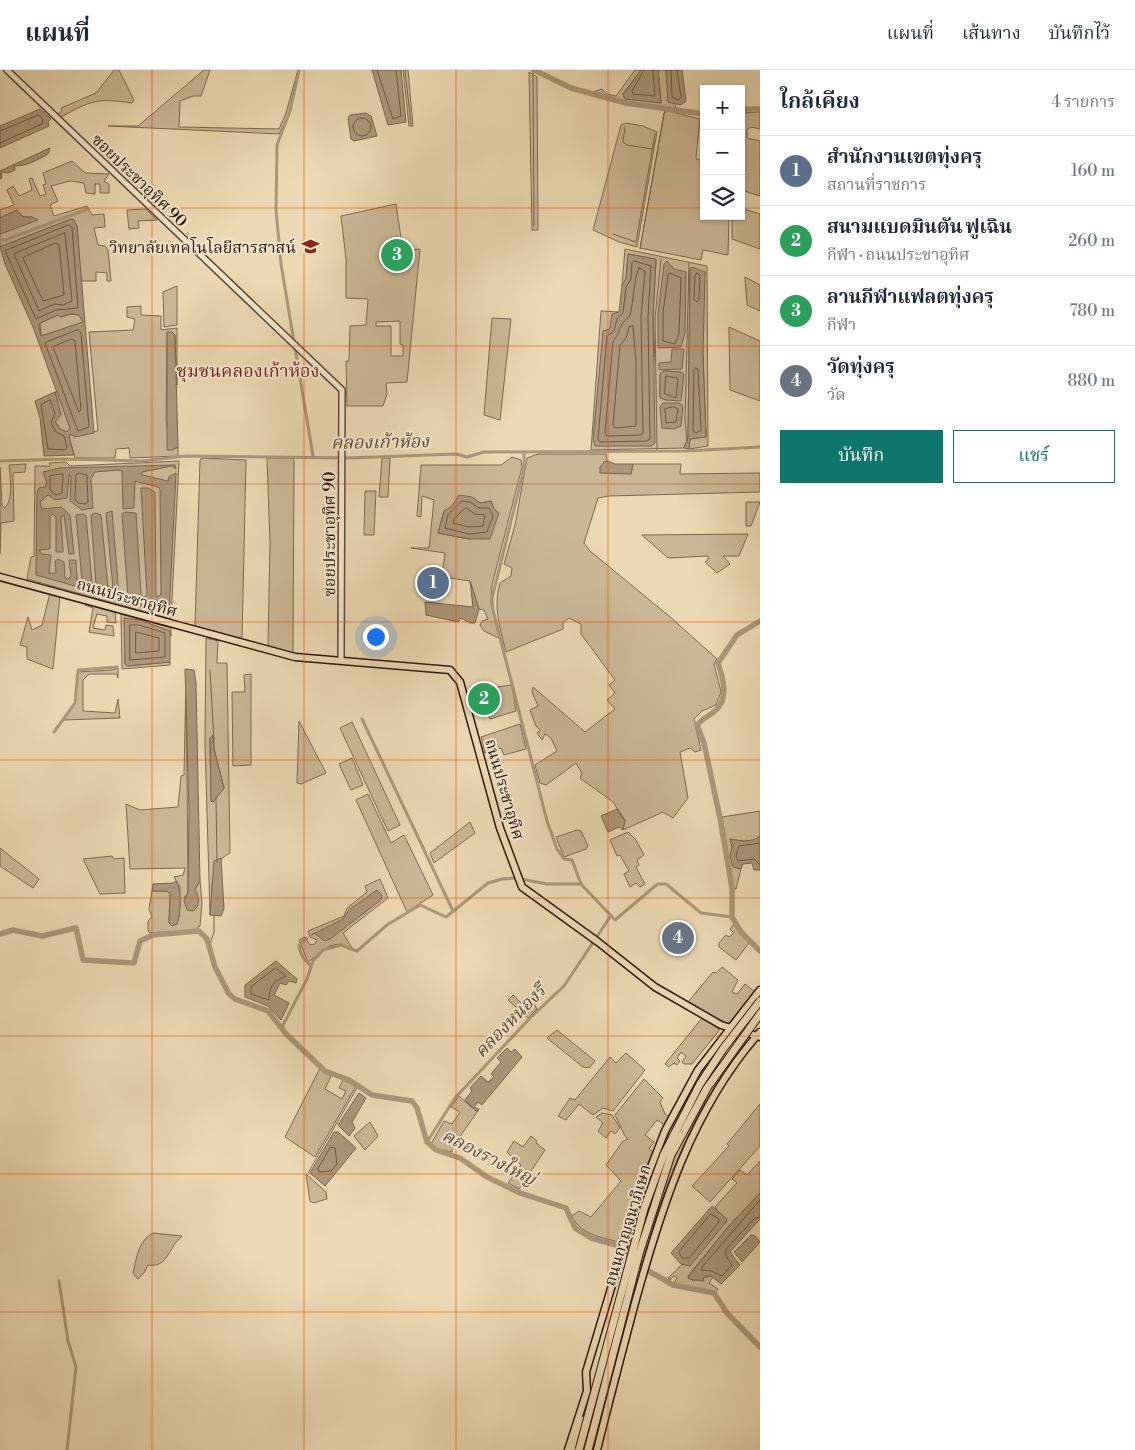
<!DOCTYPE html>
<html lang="th">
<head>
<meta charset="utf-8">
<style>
  body { margin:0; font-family:"Libre Bodoni","Noto Serif Thai",serif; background:#f2f2f3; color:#1f2937 }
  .controls { position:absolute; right:15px; top:15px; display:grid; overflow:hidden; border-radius:0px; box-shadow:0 1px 4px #0004 }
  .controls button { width:45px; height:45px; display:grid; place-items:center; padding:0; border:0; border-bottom:1px solid #e0e1e3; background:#fff; color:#1f2937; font:25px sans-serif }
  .you { position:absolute; left:375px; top:566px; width:18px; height:18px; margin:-12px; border:4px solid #fff; border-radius:50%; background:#1a73e8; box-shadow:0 0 0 8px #1a73e833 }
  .badge { display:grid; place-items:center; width:32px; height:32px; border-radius:50%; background:#0f766e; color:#fff; font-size:16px; font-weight:700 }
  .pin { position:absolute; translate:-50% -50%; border:2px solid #fff; box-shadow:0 1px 5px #0006 }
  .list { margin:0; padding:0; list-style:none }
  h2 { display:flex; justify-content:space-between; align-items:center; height:65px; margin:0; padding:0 20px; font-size:21px }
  h2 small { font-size:16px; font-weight:400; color:#747a83 }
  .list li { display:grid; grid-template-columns:32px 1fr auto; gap:15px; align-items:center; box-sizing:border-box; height:70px; padding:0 20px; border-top:1px solid #e0e1e3 }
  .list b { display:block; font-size:19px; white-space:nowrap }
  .list p { margin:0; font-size:16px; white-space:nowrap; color:#747a83 }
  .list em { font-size:16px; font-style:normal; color:#747a83 }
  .actions { display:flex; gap:10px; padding:15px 20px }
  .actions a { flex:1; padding:11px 0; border:1px solid #0f766e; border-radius:0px; text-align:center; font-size:18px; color:#0f766e }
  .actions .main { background:#0f766e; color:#fff }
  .icon { flex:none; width:28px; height:28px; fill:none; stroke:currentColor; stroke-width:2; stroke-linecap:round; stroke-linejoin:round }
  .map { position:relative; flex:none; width:760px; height:1380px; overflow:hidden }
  header { display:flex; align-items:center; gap:30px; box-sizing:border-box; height:70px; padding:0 25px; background:#fff; border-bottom:1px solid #e0e1e3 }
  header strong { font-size:24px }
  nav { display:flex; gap:28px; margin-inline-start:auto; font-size:18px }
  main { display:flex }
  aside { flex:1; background:#fff }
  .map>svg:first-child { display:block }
</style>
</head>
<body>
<header>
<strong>แผนที่</strong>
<nav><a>แผนที่</a><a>เส้นทาง</a><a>บันทึกไว้</a></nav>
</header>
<main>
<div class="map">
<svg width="760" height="1380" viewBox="0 0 760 1380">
  <rect width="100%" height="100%" fill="#ecd8b2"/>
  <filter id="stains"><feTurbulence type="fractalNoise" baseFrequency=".004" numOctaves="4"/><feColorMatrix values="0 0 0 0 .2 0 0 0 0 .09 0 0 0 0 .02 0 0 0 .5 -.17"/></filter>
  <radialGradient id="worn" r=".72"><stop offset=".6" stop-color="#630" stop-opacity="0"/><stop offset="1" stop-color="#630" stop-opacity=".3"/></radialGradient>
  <path fill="#ccb795" stroke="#7e6850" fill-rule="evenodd" d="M114 0H119L134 30 132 33C97 28 92 30 61 47L58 44 62 41 61 38 96 23Z
    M204 0H210L201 26H193L180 31 179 57 279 59 286 43 298 0 289 44 279 64 108 56H138Z
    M403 0H408L413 56H409Z
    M635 0H641L623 24 625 29 661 32 658 0H666L676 38 626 32 593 22 602 19 607 24 616 26Z
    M529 2 537 7 538 160H532Z
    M668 41 700 49 696 87 697 90 704 88V93L700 94 704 146H729L728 185 703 180 701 190 640 178 664 43Z
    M760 42V59L751 57 747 60V68L760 71V126L741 120V43Z
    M626 53 643 56 657 62 637 177 619 172 593 160 621 55Z
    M72 91 85 103 109 104 104 111 109 114V123H100V114H95V124L86 123 84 113 70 111 51 116 58 131 50 135 54 146 87 136 92 145 104 144 105 157 94 158 98 175 105 176 108 180 111 211H107V203L96 202V211H81L77 156 71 149 0 177V164L16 158 32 147H23L17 140 0 148V140L14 135 7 120 13 116 19 126 32 120 29 109 32 108 40 126 46 124 43 115 46 114 43 103Z
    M396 134 403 181 420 179 407 312 386 313 387 324 383 336H347L346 291H349L350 256 366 255 368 229 346 228V189L341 146ZM400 251V274L403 275V286H391V256H376V252Z
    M741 138 760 144V179L732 169V146H741Z
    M146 139 157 150 138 151 139 158 129 159 127 140Z
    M625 179 707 196 708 376 689 379 690 369 706 367 703 285 693 197 690 199 688 368 684 378 591 380 601 241 619 242 612 245 610 259 655 290 653 246 656 190 628 184 626 209 622 215ZM664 301 681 302 660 328V304Z
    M745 207 760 215V241L747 235Z
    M177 216V255L164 257 163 222Z
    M141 236V245L161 246V260L177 258V315L175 265 167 262 166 352 172 380 178 377V386L130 388 129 378 116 379 115 388H75L69 367 71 364 98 361 89 262 133 260 135 249 127 247V237Z
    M71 244 79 245 83 252 80 254 41 266 40 253 58 245 61 247Z
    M492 248 511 249 500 350 484 345Z
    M729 257 760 271V331L730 320Z
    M57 321 70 358 68 362 60 359 55 351 61 345 55 322Z
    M538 384H606L607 391 604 392 631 404 633 394H681L680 404 760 403V422L609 426 598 428 584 473 590 481 669 546 717 589 714 594 721 622 716 635 702 641 694 649 701 680 695 682 690 678 680 682 688 728 673 748 663 742 623 760 625 750 613 732 580 708 582 703 576 693 546 715 540 713 535 695 557 681 551 668 545 664 542 670 537 663 540 660 536 656 530 640 538 636 532 622 533 617 585 662 615 639 607 630 615 623 609 615 615 610 581 564V554L569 548 563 553V559L506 582C500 558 493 537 500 513L511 506 512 498 504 494 515 455 527 388Z
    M512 387 521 390 522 397 492 515 491 533 499 568 484 561 480 555 482 551 488 549 484 540 479 539 470 511 438 506 442 505 445 483 411 478H429L434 430 422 426 421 447 417 446 421 395H501ZM472 427 480 433 491 431 494 439 483 467 469 469 438 463 444 441Z
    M202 388 246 390 242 570 195 556 200 390Z
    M267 388H293L294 391 293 583 271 579 268 576 270 473Z
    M382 388H390L388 427H379Z
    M179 391 171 549 27 509 31 487 34 486 35 396H50L49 393 66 392 70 396Z
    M26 394 25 402 13 403 14 451 1 453 0 484V397L2 435 4 438C14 432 10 406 9 395Z
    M365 421H376L374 465H364Z
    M746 432H760L751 456H746Z
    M748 464 739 486H723L730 494 717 503 705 492 708 490V486L668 488 642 465Z
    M50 523 60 526 53 599 27 589V577L20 575 28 547 32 560 42 555Z
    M85 533 115 542 116 553 107 552V546L97 544 93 558 105 560 106 555 113 556 114 566 89 562 93 538 85 535Z
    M121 544 171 558V566L170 561 125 548V594L128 596 170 592V595L122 599Z
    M206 568 218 571 217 593H227L230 783C205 796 215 822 210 845L205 673ZM213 666 214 679 224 718 213 732 211 731 210 668Z
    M118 598V608L117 604H89L83 610V641L115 643 118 629 120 648 64 650 75 634 78 602 112 600Z
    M251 604V695L233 696 232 622H245L244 605Z
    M186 607 188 805V823L184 828 195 819 200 811 202 833 200 856 195 860 150 863 148 861V851L152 847 149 839 152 821H167L170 824 169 853 179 847 180 817 174 807 183 805 185 798 130 799 126 734 140 740 178 737 181 706 184 705Z
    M512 615 516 641 490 649 485 634 471 638 467 623 496 620 497 617Z
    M299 651 326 703 301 714 297 713Z
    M352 652 400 755 388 761 340 658Z
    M520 654 526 679 504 685 501 678 485 683 481 667Z
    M352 688 363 715 351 720 339 694Z
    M368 724 391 773 404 765 433 825 407 842 356 730Z
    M760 741V766C753 773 739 771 730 769L737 798 741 799 736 819H734L722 747Z
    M470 752 475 763 434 793 430 783Z
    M577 760 581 761 588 776 586 779 564 787 556 767Z
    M628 762 636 770 644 785 637 790 639 795 636 797 645 814 640 817 636 813 630 817 624 804 629 801 620 785 617 786 610 770Z
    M0 778 39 809 33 818 0 796Z
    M112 786 114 789 124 788 125 823 100 824 83 789Z
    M380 809 388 828 343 863 352 878C328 869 325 881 308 892L299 870 305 867 310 875 315 874 317 870 310 867 308 861 344 846 347 838 367 822 365 816Z
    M734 854 749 873 736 890 719 877V873L726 865 729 867 734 863 730 859Z
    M722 897 738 910 732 922 737 924 745 914 755 922 727 956 688 932 713 902 716 903Z
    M513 925 524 936 532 931 537 939 528 948 508 930Z
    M702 948 720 958 718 962 692 994H684L682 992 686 986 681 982 677 988 680 991 677 995 674 993 669 997 665 994Z
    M557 960 595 991 589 998 583 997 547 968Z
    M718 978 735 990C700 1030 676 1090 658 1141 652 1158 649 1176 643 1193L627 1179 661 1078 678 1043Z
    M626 983 645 1000 613 1041 603 1038 593 1045 579 1034 566 1050 558 1046 570 1028 575 1030 610 987 616 993Z
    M320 998 331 1006 325 1019 342 1029 346 1021 339 1018 343 1010 356 1016 315 1087 285 1067Z
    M644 1009 663 1028 660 1032 665 1044 671 1048 666 1056 657 1050 645 1065 654 1072 649 1079 653 1082 622 1176 619 1172C600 1167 581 1165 572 1146L579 1141 591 1147 621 1111 606 1095 623 1071 628 1069 625 1066 615 1045Z
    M459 1026 477 1042 452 1078V1082L438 1079 431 1074 444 1051 452 1054 460 1042 451 1037Z
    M760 1034V1076L710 1132 692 1116 729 1076 727 1074Z
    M602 1043 612 1045 620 1058 615 1064 611 1061 606 1068 598 1061 603 1053 596 1047Z
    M370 1052 378 1066 365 1080 354 1066Z
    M531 1066 537 1071 536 1073 545 1080 519 1119 508 1113 521 1095 507 1082 514 1071 523 1077Z
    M760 1091V1123L728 1157 688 1206 693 1211 711 1206 713 1207 709 1213 718 1219 715 1223 674 1213 677 1208 674 1206 670 1210 668 1208 726 1152 715 1137 737 1113 732 1109 740 1100 747 1105Z
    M306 1104 326 1122 327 1129 313 1133 310 1131Z
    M153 1163 182 1166C180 1169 176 1171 174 1175 167 1187 163 1197 148 1195L144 1203 138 1209 133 1203C137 1187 138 1171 153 1163Z"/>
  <path fill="#ac9779" stroke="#7a644d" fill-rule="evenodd" d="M372 0H401L406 52 388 55Z
    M641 0H658L661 33 625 29 623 25Z
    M666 0H682L686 31 681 35 668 32Z
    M40 39 51 49 48 52 49 56 0 78V56Z
    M366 43 371 46 377 66 354 71 351 69 348 48 350 45Z
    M50 78 48 84C38 90 24 97 14 96L15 100 8 103 4 102 1 104 2 108 0 109V101Z
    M17 140 23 147H32L38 150 0 164V148Z
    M71 149 74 150 77 156 94 363 75 367 70 364 69 367 74 385 44 386 40 348 35 331 55 322 61 345 55 352 60 359 67 362 70 358 33 257 5 194 0 177ZM71 244 79 245 83 252 41 266 39 257 40 253 58 245 61 247Z
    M628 184 656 189 653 246 655 373 651 376H595L593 370 603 261 610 259 612 244 619 242 622 215 626 209Z
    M667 191 674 199 686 202 685 264 681 277 658 278V243L664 194Z
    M692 197 705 202 703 285 706 367 690 369 689 379 684 378 688 368 690 199Z
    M167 262H172L175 265 178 377 172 380H167Z
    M672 279H684L682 299 659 300V293L671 292Z
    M664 301 681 302 684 304 681 331 666 330 660 328V304Z
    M663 333H679L683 336 681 356 674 359 662 358 660 337Z
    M607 391 615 394H633L631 404 600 403V397L604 392Z
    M175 395 176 399 172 396 142 402V405L168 411 169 407 176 403 169 543 142 536 128 527 122 444 125 442 136 443 141 525 144 527 147 525 141 418H148L155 422 156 527 161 525 160 419 158 417 135 411 134 438 123 439 122 401 118 400 95 402 91 409 93 438 82 440 70 431 71 406 69 405 67 428 55 430 48 425 40 432 42 439 61 437 70 445 74 484H69L64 445 61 447 63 482H56V447L53 444 50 446V479L39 480 42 484 51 485 49 503H56L55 491 58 489 64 492 65 508 68 509 71 506 69 490H76L77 510H82L76 445 84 444 86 446 92 513 96 515 91 445 95 443 101 445 108 517 113 518 106 443 112 441 119 525 114 527 36 505 37 423 39 418 45 417 47 413 43 402 60 398Z
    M459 425 472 427 480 433 491 431 494 439 499 443 490 469H469L438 463 444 441 452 436Z
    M470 511 479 539 475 553H470L461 548 458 552 426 545 425 532 473 537Z
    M124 548 140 550 170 561V592L127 596 125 594Z
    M185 599 194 600 196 613 200 811 195 819C199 826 201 836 193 841L187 840 184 831 188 823 189 741Z
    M213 665 214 679 224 718 213 732 211 731 210 668Z
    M617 739 625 751 623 760 619 757 608 762 601 746Z
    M760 766V800H754L752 793 743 794 741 799 733 797 730 785 733 774 730 769C739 771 753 773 760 766Z
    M221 788 224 839 221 846 210 845 214 791Z
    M176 811C182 819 181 845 177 854L172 856 169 853 170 824 167 821H152L153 814 173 813Z
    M377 820 382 825 381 830 330 869 325 871 314 863 311 865 343 849 350 839Z
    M276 891 297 909 296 913 289 911 286 915 280 913 274 925 289 933 281 950 268 936 245 927V915Z
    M507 978 511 982 515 979 522 987 482 1035 478 1032 474 1037 479 1039 477 1042 465 1030 472 1021 470 1018 481 1006 488 1012 494 1007 491 1004 501 992 497 988Z
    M359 1023 366 1028 352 1052 355 1058 349 1066 338 1055Z
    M334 1062H338L356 1078 325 1116 310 1103Z
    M760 1123V1149L730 1182 740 1195 721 1214 711 1206H706L703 1208 704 1211 689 1209 688 1207 728 1157Z
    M712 1136 727 1149 726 1152 690 1196 681 1194 671 1183Z
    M751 1165 755 1166 760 1172 742 1192 734 1182Z"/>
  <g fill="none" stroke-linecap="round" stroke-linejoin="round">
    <path stroke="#6e5842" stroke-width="1" d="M377 0 393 49 401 46 396 0
      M644 0 632 21 633 24 655 26 653 0
      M671 0 672 27 678 30 681 27 677 0
      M353 57a9 9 0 1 1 18 0a9 9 0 1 1-18 0Z
      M0 61 38 45 43 49 42 54 0 73
      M69 155 72 157 78 238 56 240 36 249 5 181Z
      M65 163 72 231 63 235 54 234 39 241 14 184Z
      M56 173 59 175 64 225 43 231 23 188Z
      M634 191 651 196 648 247 650 369 647 371 600 372 598 369 607 266 614 261 617 249 623 243 626 217 631 209 632 193Z
      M639 198 645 201 641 247 643 363 641 365 607 366 605 363 613 271C619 265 618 260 622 254 624 250 628 249 630 245 634 231 633 211 639 198Z
      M670 203 681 208 679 264 675 274 663 271V243L668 205Z
      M697 203 700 206 699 229 697 232 694 229 695 206Z
      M633 256 636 291V356L615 358 613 355 620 275 626 268 629 257Z
      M78 260 81 263 89 357 78 361 45 273Z
      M72 269 75 271 81 340 79 342 53 277Z
      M696 298 698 300 701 360 696 363 693 361 694 300Z
      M666 306 678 308 676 328 665 324Z
      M50 330 55 343 51 353 56 362 64 366 67 377 65 380 48 379 41 335Z
      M674 337 678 339 676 352 666 353 665 339Z
      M79 403 87 405 88 432 86 434 78 433 75 429 76 405Z
      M63 404 62 423 56 425 50 420V406Z
      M462 431 470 432 479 438H489L493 446 487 462 469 464 445 458 448 445Z
      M466 438 475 444 485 445 483 456 469 457 453 453 454 449Z
      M130 555H139L165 563V587L130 590Z
      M136 562 159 568V581L136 583Z
      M760 773 739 776 736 786 738 791 754 789 760 795
      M276 898 286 906C273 912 270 914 269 930L251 924V917Z
      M331 1077 335 1078 337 1094 331 1101 319 1102 318 1099Z
      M760 1130 702 1197V1200L712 1201 722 1206 732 1195 726 1186V1179L755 1148 760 1147
      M711 1144 719 1149V1152L689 1188H682L679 1182Z"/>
    <path stroke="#7a644d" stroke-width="1" d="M405 0 411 54
      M533 0 534 156
      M625 57 623 72 627 75 652 79
      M613 164 636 172 655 64
      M640 179 665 39
      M687 372 685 349 689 193
      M657 380 655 248 661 189
      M210 600 214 672
      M216 728 217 792
      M210 874 214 862V846
      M308 1103 358 1016"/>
    <path stroke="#ac9779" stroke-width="3" d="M299 0 290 41 277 75 276 140 281 194 313 386
      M0 170H5L88 139
      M524 382V399L492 528 493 540 547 751 557 779 564 789 572 790 581 814 615 850 654 817 658 814H666L701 843 732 847
      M0 391 64 389 142 391 186 386 348 388 456 384 467 387 484 382 686 381 760 377
      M362 649 453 841
      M54 662 75 633 78 600 117 597
      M307 868 299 875C300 885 304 890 311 896
      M282 957 307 909 313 891 323 880 341 875 357 881 387 855 420 835 446 847 488 813 502 809 516 808 547 814H581
      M427 1072 455 1028 531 947 564 916 610 847
      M59 1211 68 1271 76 1297 67 1380"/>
    <path stroke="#ac9779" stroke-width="5.5" d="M534 0 571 18 626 33 704 44
      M741 39H760
      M760 551 737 565 718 593C723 608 729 628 716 640 710 646 704 647 697 655L704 673 720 748 732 818V847L741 862 760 881
      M0 864 13 860 42 866 76 858 83 890 134 893 140 871 153 865 199 861 207 869 215 897 229 924 235 929 268 941 287 965 325 1001 349 1010 372 1025 412 1031 417 1038 427 1072 436 1080 460 1088 487 1107 520 1123 566 1138 575 1158 591 1168 616 1175 643 1198 661 1208 673 1215 714 1223 727 1243 760 1277"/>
    <defs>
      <path id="minor" d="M7 0 342 320 341 590"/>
      <path id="major" d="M0 507 295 587 450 600 460 612 500 758 522 817 598 872 655 917 721 955 760 967
        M568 1380 587 1321 586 1302 636 1135 665 1061 698 1000 760 920
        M597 1380C609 1331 622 1282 635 1233 662 1135 692 1039 760 962"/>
      <path id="highway" d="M573 1380 584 1350
        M588 1380 592 1365"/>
    </defs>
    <use href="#minor" stroke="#5e4834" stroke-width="8"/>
    <use href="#major" stroke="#2f180a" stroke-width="9"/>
    <use href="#highway" stroke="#2f180a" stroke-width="9"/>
    <use href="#minor" stroke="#f3e6cd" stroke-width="5"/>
    <use href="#major" stroke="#ecd8b2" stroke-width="6"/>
    <use href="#highway" stroke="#ecd8b2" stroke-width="7"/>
    <defs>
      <path id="highway-bridge" d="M592 1365 639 1184 671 1085 707 1018 760 944
        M579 1380 644 1139 664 1084 700 1014 723 979 760 931"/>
    </defs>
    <use href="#highway-bridge" stroke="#2f180a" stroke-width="9" stroke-linecap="butt"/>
    <use href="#highway-bridge" stroke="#ecd8b2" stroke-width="7"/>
  </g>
  <path fill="none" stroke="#cc4f0c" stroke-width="1" stroke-opacity="0.55" d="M152 0V1380M304 0V1380M456 0V1380M608 0V1380M0 138H704M741 138H760M0 276H760M0 414H760M0 552H760M0 690H760M0 828H760M0 966H760M0 1104H760M0 1242H760"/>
  <defs>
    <symbol id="university-bare" viewBox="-9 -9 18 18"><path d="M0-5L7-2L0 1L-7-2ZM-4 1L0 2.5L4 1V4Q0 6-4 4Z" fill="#8f2418" stroke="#f3e6cd" stroke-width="2.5" paint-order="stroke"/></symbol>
  </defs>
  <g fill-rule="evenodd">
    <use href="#university-bare" x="298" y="164" width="25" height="25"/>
  </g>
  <g text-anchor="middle" stroke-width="4" stroke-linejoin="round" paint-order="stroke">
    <g font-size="16" fill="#2f180a" stroke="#f3e6cd">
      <text transform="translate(140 110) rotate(44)" y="6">ซอยประชาอุทิศ 90</text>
      <text transform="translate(329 464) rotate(-90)" y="6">ซอยประชาอุทิศ 90</text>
      <text transform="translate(127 527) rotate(16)" y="6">ถนนประชาอุทิศ</text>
      <text transform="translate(505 719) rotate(74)" y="6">ถนนประชาอุทิศ</text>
      <text transform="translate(627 1155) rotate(-73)" y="6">ถนนกาญจนาภิเษก</text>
    </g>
    <g font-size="16" fill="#2f180a" stroke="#f3e6cd" text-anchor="end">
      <text x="296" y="183">วิทยาลัยเทคโนโลยีสารสาสน์</text>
    </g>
    <g font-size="18" fill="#7a1f14" stroke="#f3e6cd">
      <text x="248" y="307">ชุมชนคลองเก้าห้อง</text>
    </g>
    <g font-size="18" font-style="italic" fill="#614b36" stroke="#f3e6cd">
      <text transform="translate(380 372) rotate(-1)" y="6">คลองเก้าห้อง</text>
      <text transform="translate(510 951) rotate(-46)" y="6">คลองหนองรี</text>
      <text transform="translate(489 1087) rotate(27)" y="6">คลองรางใหญ่</text>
    </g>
  </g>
  <rect width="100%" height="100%" filter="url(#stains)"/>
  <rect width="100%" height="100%" fill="url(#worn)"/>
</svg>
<div class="controls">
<button>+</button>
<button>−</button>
<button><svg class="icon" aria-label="layers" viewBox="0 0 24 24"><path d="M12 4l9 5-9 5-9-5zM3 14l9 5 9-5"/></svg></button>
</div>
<div class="you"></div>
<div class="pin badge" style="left:433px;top:513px;background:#5c6f8a">1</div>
<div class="pin badge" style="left:484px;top:629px;background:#2e9e5b">2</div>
<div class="pin badge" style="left:397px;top:185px;background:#2e9e5b">3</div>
<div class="pin badge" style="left:678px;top:868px;background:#6b7280">4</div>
</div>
<aside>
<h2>ใกล้เคียง<small>4 รายการ</small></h2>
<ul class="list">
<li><span class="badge" style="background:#5c6f8a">1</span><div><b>สำนักงานเขตทุ่งครุ</b><p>สถานที่ราชการ</p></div><em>160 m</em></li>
<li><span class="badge" style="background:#2e9e5b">2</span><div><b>สนามแบดมินตัน ฟูเฉิน</b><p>กีฬา · ถนนประชาอุทิศ</p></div><em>260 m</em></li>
<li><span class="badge" style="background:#2e9e5b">3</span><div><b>ลานกีฬาแฟลตทุ่งครุ</b><p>กีฬา</p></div><em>780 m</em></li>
<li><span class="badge" style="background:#6b7280">4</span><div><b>วัดทุ่งครุ</b><p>วัด</p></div><em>880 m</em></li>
</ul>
<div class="actions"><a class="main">บันทึก</a><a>แชร์</a></div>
</aside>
</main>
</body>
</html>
